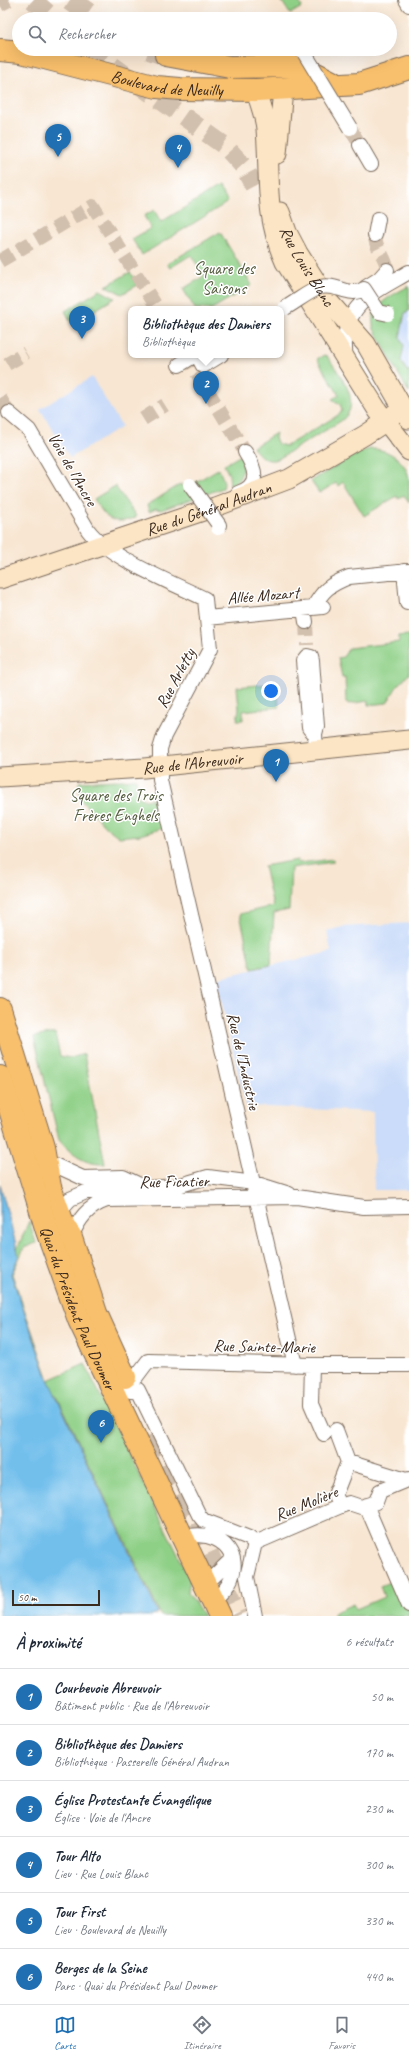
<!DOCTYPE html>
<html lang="fr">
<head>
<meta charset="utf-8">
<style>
  body { margin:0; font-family:Caveat,sans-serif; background:#f2f2f3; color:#1f2937 }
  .scale { position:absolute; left:12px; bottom:10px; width:88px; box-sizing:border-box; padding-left:4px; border:2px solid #3b2a1e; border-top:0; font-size:11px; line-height:14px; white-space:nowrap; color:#3b2a1e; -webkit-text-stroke:3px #fff; paint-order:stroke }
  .you { position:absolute; left:271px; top:691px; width:14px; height:14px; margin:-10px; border:3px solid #fff; border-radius:50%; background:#1a73e8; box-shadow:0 0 0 6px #1a73e833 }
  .badge { display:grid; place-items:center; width:26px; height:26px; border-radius:50%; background:#1f6fb2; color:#fff; font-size:13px; font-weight:700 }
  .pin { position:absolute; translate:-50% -33px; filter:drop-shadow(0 1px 2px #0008) }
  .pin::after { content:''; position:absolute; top:21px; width:14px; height:12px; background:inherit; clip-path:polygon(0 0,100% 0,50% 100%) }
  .popup { position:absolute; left:128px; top:306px; width:156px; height:52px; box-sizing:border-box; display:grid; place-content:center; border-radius:8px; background:#fff; filter:drop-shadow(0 1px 3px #0005); font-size:13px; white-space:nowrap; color:#747a83 }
  .popup b { font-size:15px; color:#1f2937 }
  .popup::after { content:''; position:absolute; left:50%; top:100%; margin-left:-8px; border:8px solid transparent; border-top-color:#fff }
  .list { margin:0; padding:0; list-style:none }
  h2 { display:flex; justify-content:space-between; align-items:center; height:52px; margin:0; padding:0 16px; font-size:17px }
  h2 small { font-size:13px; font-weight:400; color:#747a83 }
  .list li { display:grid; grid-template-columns:26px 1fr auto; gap:12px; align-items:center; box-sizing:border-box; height:56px; padding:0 16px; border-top:1px solid #e0e1e3 }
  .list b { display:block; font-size:15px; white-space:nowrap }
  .list p { margin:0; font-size:13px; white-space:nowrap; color:#747a83 }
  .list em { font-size:13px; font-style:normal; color:#747a83 }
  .icon { flex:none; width:22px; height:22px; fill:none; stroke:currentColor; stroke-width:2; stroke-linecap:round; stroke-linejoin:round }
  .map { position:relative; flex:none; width:409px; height:1616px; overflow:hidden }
  .search { position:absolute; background:#fff; box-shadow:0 4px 16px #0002; left:12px; right:12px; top:12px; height:44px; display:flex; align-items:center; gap:10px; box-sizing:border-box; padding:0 14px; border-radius:22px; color:#747a83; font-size:15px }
  .sheet { height:388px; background:#fff }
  nav { display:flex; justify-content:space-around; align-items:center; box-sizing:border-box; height:56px; border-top:1px solid #e0e1e3; background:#fff; font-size:11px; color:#747a83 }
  nav a { display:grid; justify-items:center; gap:2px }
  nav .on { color:#1f6fb2 }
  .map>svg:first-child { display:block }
</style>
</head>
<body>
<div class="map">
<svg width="409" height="1616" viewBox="0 0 409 1616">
  <rect width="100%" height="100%" fill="#fff"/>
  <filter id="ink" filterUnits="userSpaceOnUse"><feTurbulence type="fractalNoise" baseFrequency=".025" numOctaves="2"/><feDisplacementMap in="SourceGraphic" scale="8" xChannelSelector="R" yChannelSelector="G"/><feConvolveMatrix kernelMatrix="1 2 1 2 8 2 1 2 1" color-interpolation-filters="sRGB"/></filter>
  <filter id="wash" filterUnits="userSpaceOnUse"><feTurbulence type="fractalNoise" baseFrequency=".012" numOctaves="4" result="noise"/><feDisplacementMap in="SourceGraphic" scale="16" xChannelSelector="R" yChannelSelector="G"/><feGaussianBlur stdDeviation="0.9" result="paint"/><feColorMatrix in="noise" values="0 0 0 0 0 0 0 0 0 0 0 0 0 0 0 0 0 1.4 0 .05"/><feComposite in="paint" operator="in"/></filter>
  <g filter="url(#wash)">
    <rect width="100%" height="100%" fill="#f8e6d2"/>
    <path fill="#cadcf9" d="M409 311V370L407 371 401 361 404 346 400 337 405 313Z
      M92 377 122 427 70 458 40 409Z
      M409 923V1190H374L373 1112 246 1106 216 978 331 952 327 931 344 927Z"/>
    <path fill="#8fd087" stroke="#657d52" d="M281 0H298L302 7 290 14Z
      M218 187 228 202 142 255 132 239 151 228 144 216 154 210 161 222Z
      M220 232 252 285 212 309H195L183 289 204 276 191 255 170 268 167 264Z
      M130 272 138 285 122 294 106 286Z
      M409 286V311L405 313 400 337 404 346 401 361 407 371 409 370V393L374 329C366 306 393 295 409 286Z
      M100 290 115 298 72 324 65 311Z
      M324 355 327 356C339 374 365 403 341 421L278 459C267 463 259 456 253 447L276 433 275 438 278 444 286 446 340 414 342 410 340 404 332 399 339 395 317 359Z
      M370 449C387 448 406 460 409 478 409 486 409 495 409 503L404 495 398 499 397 496 364 516 343 482 338 486 336 483 319 493 311 481 360 452Z
      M241 455C245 468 243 479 230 486L229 475 224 465Z
      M218 469C221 474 226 482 223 488L161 510 156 509 149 512 147 505 181 484 184 489Z
      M115 486 136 516 135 518C111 526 106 518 94 499Z
      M409 635V674L396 688 387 703 368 705V701L349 704 346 702 345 677H342L338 658 343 657 349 648 399 642V636Z
      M277 683 279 707 243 711V720H237L239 709 237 687Z
      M136 779V795L145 800 158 798 164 828 140 835 119 837 106 827 80 799 79 782Z
      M333 859V862L291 868 289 910 274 913 271 965 252 969 240 914 273 906 264 866 297 860 298 863Z
      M55 1033 60 1056 71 1058 84 1054 105 1164C85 1165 72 1155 59 1140L34 1037Z
      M29 1221 36 1243 24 1248 12 1274 49 1380 85 1364 190 1579 188 1592 204 1616H161L56 1394 49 1396 7 1273Z
      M399 1578 409 1601V1616H333V1613L353 1604 356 1609 384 1597 380 1586Z"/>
    <path fill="#72bfec" stroke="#567485" d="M0 1184 19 1256 11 1274 48 1379 158 1613 152 1616H0Z"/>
  </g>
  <g filter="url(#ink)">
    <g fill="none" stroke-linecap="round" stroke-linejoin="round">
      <path stroke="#d2c0ae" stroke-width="14" stroke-dasharray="14 7" stroke-linecap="butt" d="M0 5 9 0
        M350 128 360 145
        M375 235C374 248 387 257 387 270
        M0 261 93 206 158 309
        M186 355 245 452
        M7 364 26 353
        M0 398 9 413
        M143 419 165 405
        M306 622 307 645"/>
      <path stroke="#d2c0ae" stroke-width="19" stroke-dasharray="19 10" stroke-linecap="butt" d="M33 0 54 19
        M89 49 225 146 244 167 254 186"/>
      <path stroke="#d2c0ae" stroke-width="22" stroke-dasharray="22 11" stroke-linecap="butt" d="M70 0 97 19
        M149 49 166 55
        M152 1434 237 1616"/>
      <defs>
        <path id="street" d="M406 0 409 5
          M360 145 371 164
          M375 235 378 219
          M366 287 379 279 387 270
          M197 355 203 366 221 355
          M346 359C338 306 372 294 409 272
          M179 365 195 355
          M9 413 29 430 88 530C109 558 173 583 205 599L210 649 164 736 160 749V780L295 1365
          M238 493C262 485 255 468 245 452
          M404 571 407 603H409
          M313 608C323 590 329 585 349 577L409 571
          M304 609 306 622
          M207 618 323 607
          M315 734 309 728 303 661 307 656 311 657 312 661 317 726 315 734 316 750
          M46 1161 83 1178 123 1177 144 1187
          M55 1216 70 1199 86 1192 177 1186 208 1177 254 1183 289 1194
          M71 1237C79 1219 87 1207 107 1200L297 1197 364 1207 409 1206
          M312 1365 311 1404 324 1434
          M125 1377H136L148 1361 312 1365H409
          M120 1392 117 1386 124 1383 130 1391 138 1390 199 1515 203 1520 249 1538 255 1543
          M336 1430 348 1462 335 1495 341 1506
          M348 1462 406 1480
          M366 1505 409 1605
          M190 1536C230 1530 249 1568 219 1595
          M255 1543 341 1506 349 1503 361 1507 376 1502 380 1491 409 1479
          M211 1579 233 1558
          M255 1616 247 1577 255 1543"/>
        <g id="secondary">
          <path d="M256 90C259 103 265 116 266 129 270 179 264 214 285 262L378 411 409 451"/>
          <path d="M277 154 283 89"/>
          <path id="s1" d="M280 212 287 232 298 253 329 302 366 344 409 419"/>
          <path id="s2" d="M0 579 215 507 289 479 365 435 385 422 402 407"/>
          <path id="s3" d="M0 777 144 768 409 740"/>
        </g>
        <g id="primary">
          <path id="s4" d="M0 50 21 52 157 87 180 89 256 90 359 84 409 68"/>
          <path d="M166 55 230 67 301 66 332 82"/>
          <path d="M0 1009 43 1148 50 1187 64 1226 71 1237 96 1313 125 1377"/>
          <path id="s5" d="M0 1077 47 1231 79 1320 220 1616"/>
        </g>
      </defs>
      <use href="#street" stroke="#7d6c5d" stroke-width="16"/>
      <use href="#secondary" stroke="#7d6c5d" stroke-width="21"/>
      <use href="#primary" stroke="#7d6c5d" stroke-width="24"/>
      <use href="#street" stroke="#fff" stroke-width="14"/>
      <use href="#secondary" stroke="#fce5c4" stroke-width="19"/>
      <use href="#primary" stroke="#f8bf6c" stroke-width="22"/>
      <defs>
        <path id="street-bridge" d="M302 49 350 128
          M285 308C296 302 309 291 321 287 337 283 349 298 364 289L379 312 388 314
          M190 485 219 525 218 528"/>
      </defs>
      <use href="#street-bridge" stroke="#7d6c5d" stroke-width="16" stroke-linecap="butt"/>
      <use href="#street-bridge" stroke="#fff" stroke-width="14"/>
    </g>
  </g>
  <g text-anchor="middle" stroke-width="3" stroke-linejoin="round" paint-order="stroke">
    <g font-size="17" fill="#3b2a1e" stroke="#fff">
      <text dy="6" stroke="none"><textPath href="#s4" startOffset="171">Boulevard de Neuilly</textPath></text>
      <text dy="6" stroke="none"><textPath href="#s1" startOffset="61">Rue Louis Blanc</textPath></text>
      <text transform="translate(73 469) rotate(60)" y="6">Voie de l'Ancre</text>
      <text dy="6" stroke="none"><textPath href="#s2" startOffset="220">Rue du Général Audran</textPath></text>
      <text transform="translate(263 595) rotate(-5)" y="6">Allée Mozart</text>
      <text transform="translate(175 678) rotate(-62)" y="6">Rue Arletty</text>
      <text dy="6" stroke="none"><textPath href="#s3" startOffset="193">Rue de l'Abreuvoir</textPath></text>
      <text transform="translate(244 1061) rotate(77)" y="6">Rue de l'Industrie</text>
      <text transform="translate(174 1181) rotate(-1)" y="6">Rue Ficatier</text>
      <text dy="6" stroke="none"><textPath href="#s5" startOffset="244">Quai du Président Paul Doumer</textPath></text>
      <text transform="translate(264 1346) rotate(1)" y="6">Rue Sainte-Marie</text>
      <text transform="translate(306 1503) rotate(-22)" y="6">Rue Molière</text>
    </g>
    <g font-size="17" fill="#545c3e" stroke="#fff">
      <text x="224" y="274">Square des<tspan x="224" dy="20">Saisons</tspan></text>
      <text x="116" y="801">Square des Trois<tspan x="116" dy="20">Frères Enghels</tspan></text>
    </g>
  </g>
</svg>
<div class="scale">50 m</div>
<div class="you"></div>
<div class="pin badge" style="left:276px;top:782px">1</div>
<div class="pin badge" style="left:206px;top:404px">2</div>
<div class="popup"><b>Bibliothèque des Damiers</b>Bibliothèque</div>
<div class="pin badge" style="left:82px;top:339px">3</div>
<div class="pin badge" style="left:178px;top:168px">4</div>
<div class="pin badge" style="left:58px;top:157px">5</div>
<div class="pin badge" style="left:101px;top:1443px">6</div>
<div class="search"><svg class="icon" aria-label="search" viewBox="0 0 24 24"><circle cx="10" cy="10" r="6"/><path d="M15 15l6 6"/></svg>Rechercher</div>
</div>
<section class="sheet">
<h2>À proximité<small>6 résultats</small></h2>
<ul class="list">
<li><span class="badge">1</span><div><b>Courbevoie Abreuvoir</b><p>Bâtiment public · Rue de l'Abreuvoir</p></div><em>50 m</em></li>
<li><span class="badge">2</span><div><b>Bibliothèque des Damiers</b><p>Bibliothèque · Passerelle Général Audran</p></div><em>170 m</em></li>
<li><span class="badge">3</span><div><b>Église Protestante Évangélique</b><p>Église · Voie de l'Ancre</p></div><em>230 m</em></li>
<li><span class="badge">4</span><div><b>Tour Alto</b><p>Lieu · Rue Louis Blanc</p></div><em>300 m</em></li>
<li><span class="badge">5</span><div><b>Tour First</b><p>Lieu · Boulevard de Neuilly</p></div><em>330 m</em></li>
<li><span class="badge">6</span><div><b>Berges de la Seine</b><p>Parc · Quai du Président Paul Doumer</p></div><em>440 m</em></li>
</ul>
</section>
<nav>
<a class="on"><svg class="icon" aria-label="map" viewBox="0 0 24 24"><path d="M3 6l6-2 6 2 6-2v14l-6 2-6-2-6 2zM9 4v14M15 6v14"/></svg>Carte</a>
<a><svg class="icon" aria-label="directions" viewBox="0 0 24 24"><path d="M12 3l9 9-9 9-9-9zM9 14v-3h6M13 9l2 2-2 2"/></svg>Itinéraire</a>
<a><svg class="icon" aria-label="saved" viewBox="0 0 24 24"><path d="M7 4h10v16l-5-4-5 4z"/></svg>Favoris</a>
</nav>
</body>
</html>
